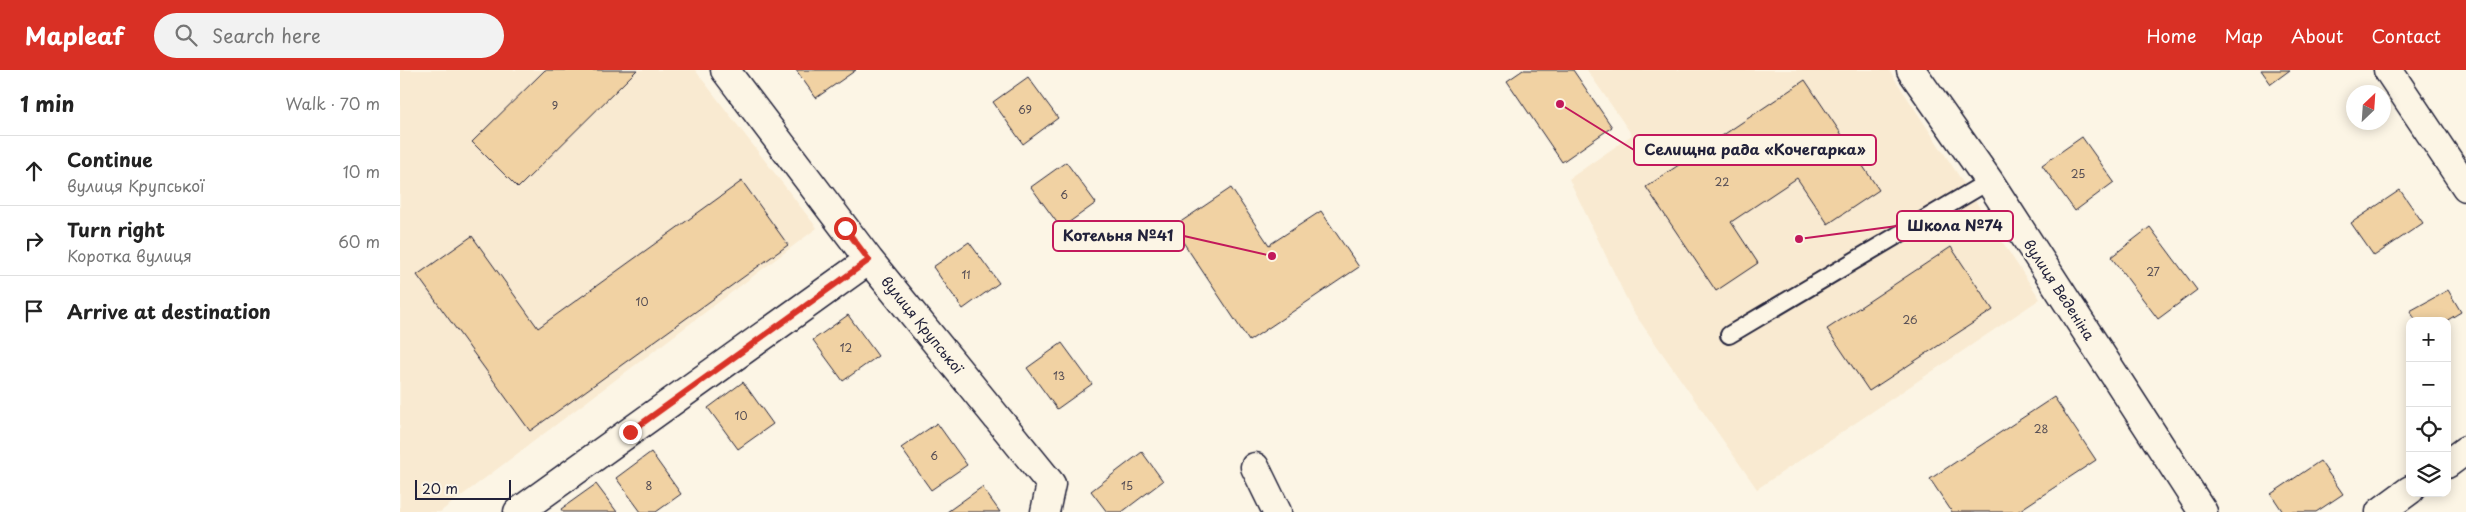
<!DOCTYPE html>
<html lang="en">
<head>
<meta charset="utf-8">
<style>
  body { margin:0; font-family:"Playpen Sans",sans-serif; background:#f2f2f2; color:#222 }
  .controls { position:absolute; right:15px; bottom:15px; display:grid; overflow:hidden; border-radius:10px; box-shadow:0 2px 12px #0003 }
  .controls button { width:45px; height:45px; display:grid; place-items:center; padding:0; border:0; border-bottom:1px solid #e0e0e0; background:#fff; color:#222; font:25px sans-serif }
  .compass { position:absolute; left:1946px; top:15px; width:45px; height:45px; border-radius:50%; background:#fff; box-shadow:0 2px 12px #0003; rotate:25deg }
  .scale { position:absolute; left:15px; bottom:12px; width:96px; box-sizing:border-box; padding-left:5px; border:2px solid #22223b; border-top:0; font-size:14px; line-height:18px; white-space:nowrap; color:#22223b; -webkit-text-stroke:4px #fcf5e5; paint-order:stroke }
  .stop { position:absolute; width:15px; height:15px; margin:-11px; border:4px solid #d93025; border-radius:50%; background:#fff }
  .stop.end { background:#d93025; border-color:#fff; box-shadow:0 1px 5px #0008 }
  .list { margin:0; padding:0; list-style:none }
  h2 { display:flex; justify-content:space-between; align-items:center; height:65px; margin:0; padding:0 20px; font-size:21px }
  h2 small { font-size:16px; font-weight:400; color:#767676 }
  .list li { display:grid; grid-template-columns:32px 1fr auto; gap:15px; align-items:center; box-sizing:border-box; height:70px; padding:0 20px; border-top:1px solid #e0e0e0 }
  .list b { display:block; font-size:19px; white-space:nowrap }
  .list p { margin:0; font-size:16px; white-space:nowrap; color:#767676 }
  .list em { font-size:16px; font-style:normal; color:#767676 }
  .icon { flex:none; width:28px; height:28px; fill:none; stroke:currentColor; stroke-width:2; stroke-linecap:round; stroke-linejoin:round }
  .map { position:relative; flex:none; width:2066px; height:442px; overflow:hidden }
  header { display:flex; align-items:center; gap:30px; box-sizing:border-box; height:70px; padding:0 25px; background:#d93025; color:#fff }
  header strong { font-size:24px }
  nav { display:flex; gap:28px; margin-inline-start:auto; font-size:18px }
  .search { width:350px; height:45px; background:#f2f2f2; display:flex; align-items:center; gap:12px; box-sizing:border-box; padding:0 18px; border-radius:28px; color:#767676; font-size:19px }
  main { display:flex }
  aside { flex:1; background:#fff }
  .map>svg:first-child { display:block }
</style>
</head>
<body>
<header>
<strong>Mapleaf</strong>
<div class="search"><svg class="icon" aria-label="search" viewBox="0 0 24 24"><circle cx="10" cy="10" r="6"/><path d="M15 15l6 6"/></svg>Search here</div>
<nav><a>Home</a><a>Map</a><a>About</a><a>Contact</a></nav>
</header>
<main>
<aside>
<h2>1 min<small>Walk · 70 m</small></h2>
<ul class="list">
<li><svg class="icon" aria-label="ahead" viewBox="0 0 24 24"><path d="M12 20V5M6 11l6-6 6 6"/></svg><div><b>Continue</b><p>вулиця Крупської</p></div><em>10 m</em></li>
<li><svg class="icon" aria-label="right" viewBox="0 0 24 24"><path d="M7 20v-9h11M14 6l5 5-5 5"/></svg><div><b>Turn right</b><p>Коротка вулиця</p></div><em>60 m</em></li>
<li><svg class="icon" aria-label="arrive" viewBox="0 0 24 24"><path d="M6 21V4h12l-3 4 3 4H6"/></svg><div><b>Arrive at destination</b></div></li>
</ul>
</aside>
<div class="map">
<svg width="2066" height="442" viewBox="0 0 2066 442">
  <rect width="100%" height="100%" fill="#fcf5e5"/>
  <filter id="ink" filterUnits="userSpaceOnUse"><feTurbulence type="fractalNoise" baseFrequency=".02" numOctaves="2"/><feDisplacementMap in="SourceGraphic" scale="10" xChannelSelector="R" yChannelSelector="G"/><feConvolveMatrix kernelMatrix="1 2 1 2 8 2 1 2 1" color-interpolation-filters="sRGB"/></filter>
  <g filter="url(#ink)">
    <path fill="#f9ead1" d="M0 0H295L417 158 40 442H0Z
      M1187 0H1489L1640 229 1357 419 1232 240 1169 109 1232 65Z"/>
    <path fill="#f1d2a3" stroke="#22223b" d="M145 0H237L118 118 72 72Z
      M396 0H456L416 28Z
      M1123 0H1173L1212 57 1162 92 1107 11Z
      M1861 0H1890L1871 14Z
      M628 7 658 48 623 74 593 32Z
      M1405 10 1479 120 1428 154 1397 108 1331 152 1358 193 1316 221 1246 117Z
      M1682 67 1714 112 1675 141 1642 95Z
      M666 92 696 133 661 158 631 117Z
      M342 111 388 175 130 361 17 205 72 166 138 258Z
      M831 118 869 175 921 141 959 197 849 271 773 157Z
      M2000 120 2023 153 1974 186 1951 153Z
      M1750 157 1797 220 1758 249 1711 187Z
      M569 172 599 213 563 239 533 197Z
      M1551 177 1593 240 1469 321 1427 259Z
      M2048 220 2061 242 2046 251H2016L2010 241Z
      M448 245 478 286 443 311 413 270Z
      M662 273 692 314 657 339 627 298Z
      M343 312 373 354 338 379 308 338Z
      M1654 327 1696 390 1617 442H1552L1530 409Z
      M537 353 567 395 531 420 501 378Z
      M251 382 281 424 256 442H241L216 408Z
      M742 382 763 411 722 442H707L691 421Z
      M1920 391 1943 424 1916 442H1883L1871 424Z
      M196 414 217 442H163L161 439Z
      M582 417 600 442H547Z"/>
    <g fill="none" stroke-linecap="round" stroke-linejoin="round">
      <defs>
        <path id="service" d="M1329 265 1589 111"/>
        <path id="minor" d="M325 0 469 190 651 414 645 442
          M1988 0 2066 117
          M2047 394 2066 380
          M855 397 877 442
          M118 442 469 190
          M1980 442 2010 420"/>
        <path id="tertiary" d="M1511 0 1589 111 1803 442"/>
      </defs>
      <use href="#service" stroke="#22223b" stroke-width="20"/>
      <use href="#minor" stroke="#22223b" stroke-width="31"/>
      <use href="#tertiary" stroke="#22223b" stroke-width="31"/>
      <use href="#service" stroke="#fcf5e5" stroke-width="16"/>
      <use href="#minor" stroke="#fcf5e5" stroke-width="28"/>
      <use href="#tertiary" stroke="#fcf5e5" stroke-width="28"/>
    </g>
  </g>
  <g fill="none" stroke-linecap="round" stroke-linejoin="round" filter="url(#ink)">
    <path stroke="#d93025" stroke-width="6" d="M230 362 469 190 445 158"/>
  </g>
  <g text-anchor="middle" stroke-width="5" stroke-linejoin="round" paint-order="stroke">
    <g font-size="11" fill="#564e55">
      <text x="155" y="40">9</text>
      <text x="625" y="44">69</text>
      <text x="1678" y="108">25</text>
      <text x="1322" y="116">22</text>
      <text x="664" y="129">6</text>
      <text x="1753" y="206">27</text>
      <text x="566" y="209">11</text>
      <text x="242" y="236">10</text>
      <text x="1510" y="254">26</text>
      <text x="446" y="282">12</text>
      <text x="659" y="310">13</text>
      <text x="341" y="350">10</text>
      <text x="1641" y="363">28</text>
      <text x="534" y="390">6</text>
      <text x="249" y="420">8</text>
      <text x="727" y="420">15</text>
    </g>
    <g font-size="14" fill="#22223b" stroke="#fcf5e5">
      <text transform="translate(1659 220) rotate(57)" y="5">вулиця Веденіна</text>
      <text transform="translate(522 255) rotate(51)" y="5">вулиця Крупської</text>
    </g>
  </g>
  <path fill="none" stroke="#c2185b" stroke-width="2" d="M1160 34L1234 80M1399 169L1497 156M872 186L784 166"/>
  <g fill="#c2185b" stroke="#fcf5e5" stroke-width="2">
    <circle cx="1160" cy="34" r="5"/>
    <circle cx="1399" cy="169" r="5"/>
    <circle cx="872" cy="186" r="5"/>
  </g>
  <g fill="#fcf5e5" stroke="#c2185b" stroke-width="2">
    <rect x="1234" y="65" width="242" height="30" rx="5"/>
    <rect x="1497" y="141" width="116" height="30" rx="5"/>
    <rect x="653" y="151" width="131" height="30" rx="5"/>
  </g>
  <g font-size="15" text-anchor="middle" font-weight="bold" fill="#22223b">
    <text x="1355" y="85">Селищна рада «Кочегарка»</text>
    <text x="1555" y="161">Школа №74</text>
    <text x="718" y="171">Котельня №41</text>
  </g>
</svg>
<div class="controls">
<button>+</button>
<button>−</button>
<button><svg class="icon" aria-label="locate" viewBox="0 0 24 24"><circle cx="12" cy="12" r="6"/><path d="M12 2v4M12 18v4M2 12h4M18 12h4"/></svg></button>
<button><svg class="icon" aria-label="layers" viewBox="0 0 24 24"><path d="M12 4l9 5-9 5-9-5zM3 14l9 5 9-5"/></svg></button>
</div>
<svg class="compass" viewBox="-18 -18 36 36"><path d="M0-13l5 13h-10z" fill="#e53935"/><path d="M0 13l5-13h-10z" fill="#767676"/></svg>
<div class="scale">20 m</div>
<div class="stop" style="left:445px;top:158px"></div>
<div class="stop end" style="left:230px;top:362px"></div>
</div>
</main>
</body>
</html>
